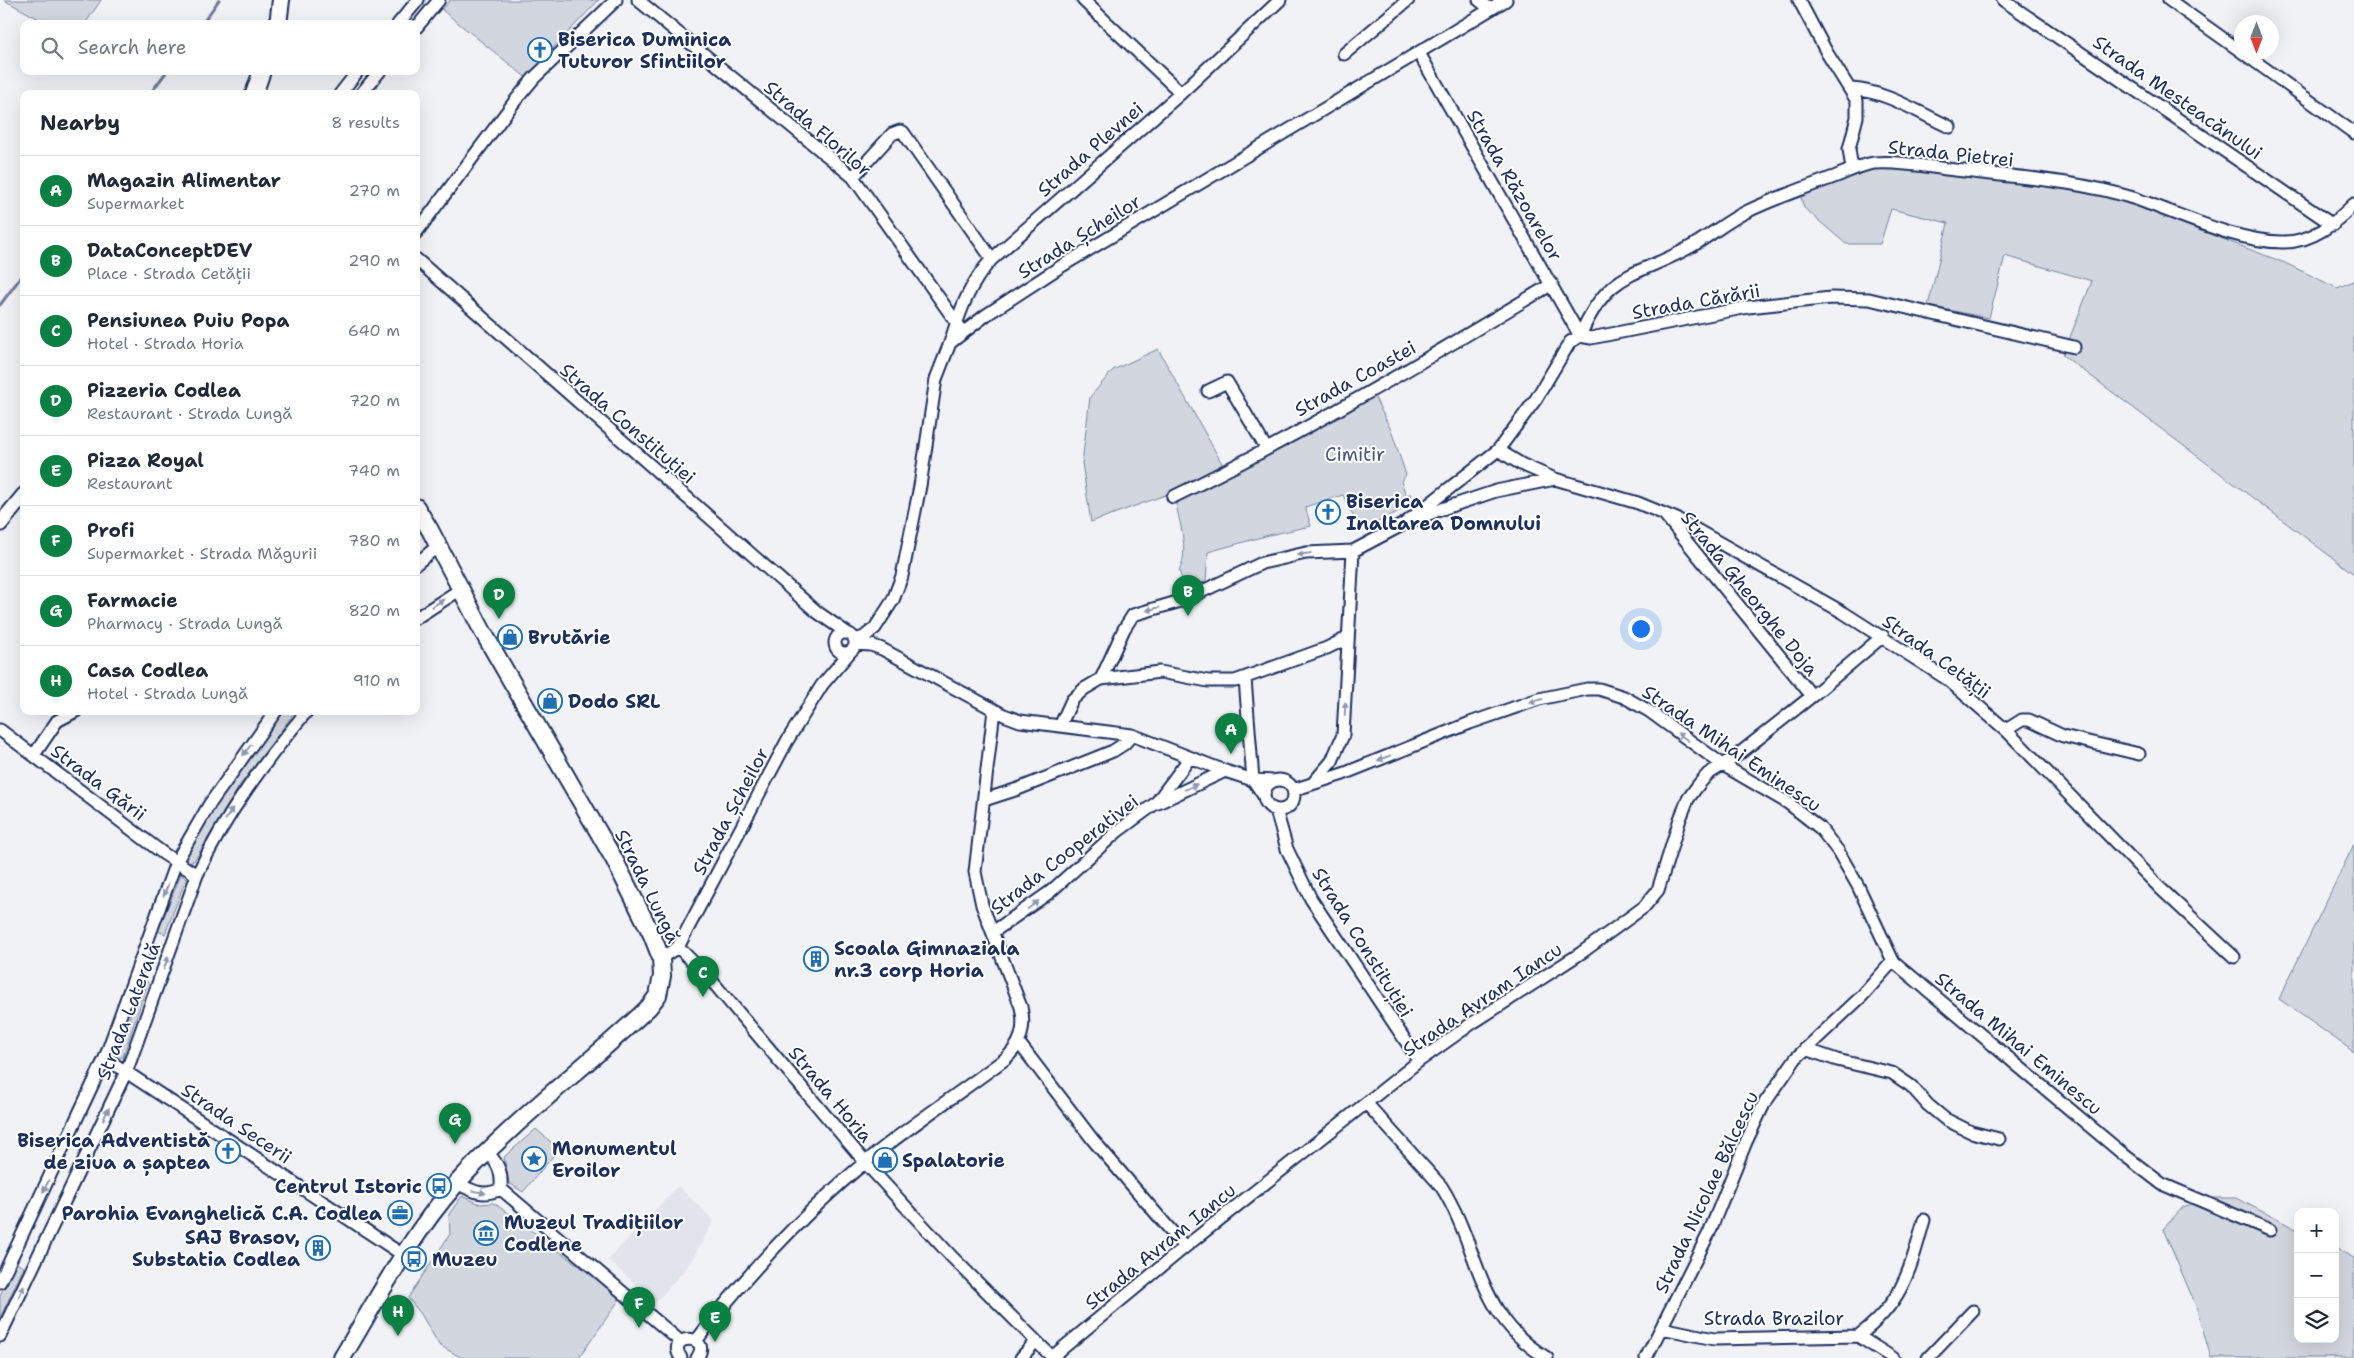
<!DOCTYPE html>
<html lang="en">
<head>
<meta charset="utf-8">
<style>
  body { margin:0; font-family:"Shantell Sans",sans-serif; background:#f2f2f3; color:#1f2937 }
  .controls { position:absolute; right:15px; bottom:15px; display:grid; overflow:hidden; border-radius:10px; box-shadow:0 5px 20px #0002 }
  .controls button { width:45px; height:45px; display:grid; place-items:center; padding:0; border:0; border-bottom:1px solid #e0e1e3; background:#fff; color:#1f2937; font:25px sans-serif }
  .compass { position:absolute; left:2234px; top:15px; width:45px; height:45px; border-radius:50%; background:#fff; box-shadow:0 5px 20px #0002; rotate:180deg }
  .you { position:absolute; left:1640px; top:628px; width:18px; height:18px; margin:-12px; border:4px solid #fff; border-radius:50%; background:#1a73e8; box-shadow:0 0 0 8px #1a73e833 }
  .badge { display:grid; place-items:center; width:32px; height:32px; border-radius:50%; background:#0b8043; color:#fff; font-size:16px; font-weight:700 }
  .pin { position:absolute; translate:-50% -41px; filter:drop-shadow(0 1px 2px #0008) }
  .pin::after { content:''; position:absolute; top:26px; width:18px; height:15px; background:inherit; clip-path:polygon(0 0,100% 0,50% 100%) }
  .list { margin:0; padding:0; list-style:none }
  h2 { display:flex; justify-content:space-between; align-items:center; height:65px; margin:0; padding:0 20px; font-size:21px }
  h2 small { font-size:16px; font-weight:400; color:#747a83 }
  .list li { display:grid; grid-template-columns:32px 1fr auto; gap:15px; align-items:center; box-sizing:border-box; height:70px; padding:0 20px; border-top:1px solid #e0e1e3 }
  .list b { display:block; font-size:19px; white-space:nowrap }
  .list p { margin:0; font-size:16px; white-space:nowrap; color:#747a83 }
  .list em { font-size:16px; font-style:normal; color:#747a83 }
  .icon { flex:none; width:28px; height:28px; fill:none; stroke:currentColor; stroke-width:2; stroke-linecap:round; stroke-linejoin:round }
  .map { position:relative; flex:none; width:2354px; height:1358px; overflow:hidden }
  .search { position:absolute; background:#fff; box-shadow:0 5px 20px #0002; left:20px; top:20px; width:400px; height:55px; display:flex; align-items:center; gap:12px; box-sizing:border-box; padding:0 18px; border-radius:10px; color:#747a83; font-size:19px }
  .panel { position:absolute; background:#fff; box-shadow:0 5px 20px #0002; left:20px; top:90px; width:400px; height:625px; border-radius:10px }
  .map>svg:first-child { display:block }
</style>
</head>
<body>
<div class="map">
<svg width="2354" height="1358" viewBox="0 0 2354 1358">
  <rect width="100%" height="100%" fill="#f1f2f5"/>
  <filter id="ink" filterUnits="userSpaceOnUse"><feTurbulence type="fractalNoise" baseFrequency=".02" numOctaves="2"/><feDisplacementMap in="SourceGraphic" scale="10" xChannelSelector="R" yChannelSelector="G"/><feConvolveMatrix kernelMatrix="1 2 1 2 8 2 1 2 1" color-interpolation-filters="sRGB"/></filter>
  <g filter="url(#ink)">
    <path fill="#e1e4ea" d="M678 1186 714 1221 689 1265 656 1302 608 1260Z"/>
    <path fill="#d2d6df" stroke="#76829e" d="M4 0H101L85 24H48Z
      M450 0H599L553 48 555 52 528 79 442 10Z
      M1882 166 2034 183 2122 200 2285 263 2337 288 2354 281V574L2063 355 2092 281 2005 256 1989 318 1928 306 1948 223 1891 209 1880 244H1846L1804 208 1800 194 1855 172Z
      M1158 349 1224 467 1171 493 1091 522 1082 463 1090 397 1113 370Z
      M1373 394 1391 430 1406 475 1401 481 1406 495 1411 494 1414 503 1361 531 1343 495 1305 507 1311 526 1269 535 1208 552 1206 581 1186 589 1179 571C1190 551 1179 521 1175 500Z
      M285 711 295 712 240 785 194 861 187 862C185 842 268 731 285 711Z
      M2354 844V1052L2279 999Z
      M181 874 186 879 165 934 158 931Z
      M143 978 148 982 123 1057 118 1058 116 1055Z
      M536 1129 559 1149 523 1192 509 1183 504 1157Z
      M462 1196 480 1204 494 1203 621 1297 579 1358H462L439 1345 421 1314 408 1298 450 1234 449 1214Z
      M2212 1198H2236L2298 1230V1339H2335V1248L2354 1258V1358H2211L2196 1306 2163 1229 2184 1206Z
      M16 1263 24 1267 0 1318V1295Z"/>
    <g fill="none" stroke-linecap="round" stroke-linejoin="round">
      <path stroke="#707c9a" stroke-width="3" d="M202 24 219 0
        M150 94 167 71
        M0 305 24 273"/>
      <defs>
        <path id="minor" d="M638 0 853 177 959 326
          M1083 0 1181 93
          M1479 0 1490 9
          M1799 0 1827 53 1857 101V117L1849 149 1852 169
          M2003 0 2333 225
          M2169 0 2242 52
          M398 24 418 0
          M416 28 439 0
          M2242 52 2354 133
          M1419 53 1580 336
          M1344 54 1408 0
          M1852 89C1886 91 1919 113 1950 127
          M340 94 358 71
          M361 94 380 71
          M853 177 892 134 900 131 903 132 992 259
          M416 233 515 101 534 78 616 0
          M416 259 817 612 847 633
          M1580 336C1609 268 1636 278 1692 246 1711 235 1727 221 1746 212 1775 198 1804 188 1834 177 1847 172 1860 165 1874 163 1901 161 1929 167 1955 170 2014 177 2076 180 2133 198 2178 213 2238 243 2284 242 2313 242 2335 223 2354 204
          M950 343C960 311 969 284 992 259L1181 93 1280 0
          M1208 391 1227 382 1266 448
          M1498 450 1521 464 1555 479 1638 503 1679 520 1844 613 1947 679 2006 730 2161 889 2234 957
          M1173 497C1303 434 1428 358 1552 284
          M1665 515 1812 696
          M1404 524 1498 450 1536 399 1570 342 1580 336 1591 338 1748 307 1831 298 1869 299 2074 347
          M416 564 439 545
          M416 618 461 589
          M835 643a10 10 0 1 1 20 0a10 10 0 1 1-20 0Z
          M855 640 864 637 875 628 893 600 902 576 920 486 936 379 950 343 986 315 1060 267 1506 0
          M855 644 871 645 882 649 1004 715 1020 721 1132 735 1225 771 1253 780 1275 781
          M1101 679 1160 672 1208 681H1235L1327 648 1347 638
          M1245 679 1253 780 1264 796
          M1060 726 1072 700 1084 689 1101 679 1124 629 1133 615 1184 600 1262 563 1306 553 1353 551 1404 524 1442 509 1496 491 1555 479
          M0 730 164 854 197 875
          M2006 730 2022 720H2029L2063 736 2139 754
          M34 755 57 721 76 711
          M1264 795a15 15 0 1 1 30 0a15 15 0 1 1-30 0Z
          M1314 782 1332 761 1343 735 1353 551
          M1293 790 1343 774 1470 723 1539 699 1587 689H1599L1624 697 1649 711 1723 765 1788 803 1820 828 1838 851 1858 886 1893 961 2123 1154 2162 1184 2270 1230
          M984 800 1018 789 1113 751 1124 744 1132 735
          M1158 803 1225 771
          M1276 810 1287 849 1311 899 1419 1061
          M993 932 1050 892 1118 831 1156 803 1189 759
          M678 947 711 980 870 1168 952 1257 1053 1358
          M661 958 678 947 787 741 822 685 851 651
          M1019 1043 1093 1140 1185 1247
          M1805 1049 1837 1060 1892 1073 1911 1086 1928 1105 1945 1119 1971 1132 1999 1139
          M105 1058 403 1255
          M1367 1104 1441 1186C1481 1249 1475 1315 1547 1358
          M488 1153C499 1165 502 1172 501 1189
          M457 1183C474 1192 483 1197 501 1189
          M501 1189 681 1342
          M0 1282 105 1058 176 862 209 805 276 711
          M1662 1328 1714 1339 1858 1336 1893 1358
          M0 1336 127 1070 197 875C226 814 264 762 307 711
          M1858 1336C1903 1303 1910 1270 1924 1220
          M696 1341C736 1288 781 1238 829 1194 882 1144 946 1103 1005 1059 1021 1045 1026 1029 1021 1007L982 905 975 872 994 710
          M1052 1357 1185 1247 1419 1061 1471 1024 1581 953 1644 907 1658 890 1680 819 1688 799 1699 784 1708 774 1735 757 1812 696 1883 636
          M681 1358C664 1333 714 1333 697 1358
          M1021 1358 1035 1342
          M1646 1358 1709 1233 1746 1142 1764 1104 1796 1058 1862 996 1893 961
          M1928 1358 1973 1311"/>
        <path id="major" d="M0 524 24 495"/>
        <path id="highway" d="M278 24 281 0
          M254 94 262 71
          M342 1358C378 1298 410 1236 456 1184 513 1121 587 1066 649 1007L658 995 662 976 661 958 652 935 614 859 483 632 430 530 416 507"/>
      </defs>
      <use href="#minor" stroke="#1b2f5e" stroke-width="15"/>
      <use href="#major" stroke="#1b2f5e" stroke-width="18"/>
      <use href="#highway" stroke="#1b2f5e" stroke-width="20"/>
      <use href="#minor" stroke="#fff" stroke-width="11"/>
      <use href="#major" stroke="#fff" stroke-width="14"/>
      <use href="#highway" stroke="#fff" stroke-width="16"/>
    </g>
    <defs><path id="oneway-solid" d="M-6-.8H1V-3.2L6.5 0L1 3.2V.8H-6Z" transform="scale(1.25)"/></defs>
    <g fill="#8d97ae">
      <use href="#oneway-solid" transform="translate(1304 554) rotate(173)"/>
      <use href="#oneway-solid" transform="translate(438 603) rotate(-33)"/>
      <use href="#oneway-solid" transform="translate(1153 609) rotate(165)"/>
      <use href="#oneway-solid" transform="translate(1536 701) rotate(164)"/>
      <use href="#oneway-solid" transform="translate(1345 709) rotate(-89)"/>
      <use href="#oneway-solid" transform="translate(1683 737) rotate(-144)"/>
      <use href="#oneway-solid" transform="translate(247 750) rotate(127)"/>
      <use href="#oneway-solid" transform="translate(1384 758) rotate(158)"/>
      <use href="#oneway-solid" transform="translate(1191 787) rotate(-25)"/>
      <use href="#oneway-solid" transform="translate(229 814) rotate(-58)"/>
      <use href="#oneway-solid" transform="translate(166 890) rotate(111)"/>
      <use href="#oneway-solid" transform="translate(1033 905) rotate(-37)"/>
      <use href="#oneway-solid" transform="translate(166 963) rotate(-70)"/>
      <use href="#oneway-solid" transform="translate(106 1114) rotate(-64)"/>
      <use href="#oneway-solid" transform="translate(46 1186) rotate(116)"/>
      <use href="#oneway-solid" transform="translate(479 1192) rotate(12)"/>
      <use href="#oneway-solid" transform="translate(21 1292) rotate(-65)"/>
    </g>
  </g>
  <defs>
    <symbol id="church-ring" viewBox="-11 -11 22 22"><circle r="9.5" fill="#fff" stroke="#1f6fb2" stroke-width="1.5"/><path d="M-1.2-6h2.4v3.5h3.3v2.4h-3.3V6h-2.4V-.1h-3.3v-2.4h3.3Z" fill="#1f6fb2"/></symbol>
    <symbol id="shop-ring" viewBox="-11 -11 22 22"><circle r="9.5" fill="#fff" stroke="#1f6fb2" stroke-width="1.5"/><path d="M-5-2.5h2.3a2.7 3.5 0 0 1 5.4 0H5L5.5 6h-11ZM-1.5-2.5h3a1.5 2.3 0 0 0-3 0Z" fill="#1f6fb2"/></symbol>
    <symbol id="building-ring" viewBox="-11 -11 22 22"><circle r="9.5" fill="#fff" stroke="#1f6fb2" stroke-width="1.5"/><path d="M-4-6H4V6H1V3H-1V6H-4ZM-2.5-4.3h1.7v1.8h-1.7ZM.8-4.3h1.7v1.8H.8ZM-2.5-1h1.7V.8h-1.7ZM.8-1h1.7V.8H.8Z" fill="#1f6fb2"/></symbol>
    <symbol id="sight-ring" viewBox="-11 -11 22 22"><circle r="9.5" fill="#fff" stroke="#1f6fb2" stroke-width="1.5"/><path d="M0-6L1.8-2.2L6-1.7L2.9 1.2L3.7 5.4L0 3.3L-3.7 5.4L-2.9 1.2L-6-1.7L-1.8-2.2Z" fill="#1f6fb2"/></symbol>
    <symbol id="bus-ring" viewBox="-11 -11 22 22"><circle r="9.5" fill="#fff" stroke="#1f6fb2" stroke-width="1.5"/><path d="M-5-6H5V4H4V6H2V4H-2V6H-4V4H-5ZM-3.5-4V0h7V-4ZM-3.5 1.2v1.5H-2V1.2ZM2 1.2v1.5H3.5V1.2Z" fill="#1f6fb2"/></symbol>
    <symbol id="office-ring" viewBox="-11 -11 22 22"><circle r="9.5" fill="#fff" stroke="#1f6fb2" stroke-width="1.5"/><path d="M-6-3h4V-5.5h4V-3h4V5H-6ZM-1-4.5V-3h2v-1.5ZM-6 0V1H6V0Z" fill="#1f6fb2"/></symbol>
    <symbol id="museum-ring" viewBox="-11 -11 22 22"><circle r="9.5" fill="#fff" stroke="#1f6fb2" stroke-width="1.5"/><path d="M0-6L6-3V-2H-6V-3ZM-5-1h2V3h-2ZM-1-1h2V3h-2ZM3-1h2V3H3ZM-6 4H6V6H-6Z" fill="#1f6fb2"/></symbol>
  </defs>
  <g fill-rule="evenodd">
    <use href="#church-ring" x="526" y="36" width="28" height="28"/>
    <use href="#church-ring" x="1314" y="498" width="28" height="28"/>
    <use href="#shop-ring" x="496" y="623" width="28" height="28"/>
    <use href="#shop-ring" x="536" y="687" width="28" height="28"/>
    <use href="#building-ring" x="802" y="945" width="28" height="28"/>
    <use href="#church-ring" x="214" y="1137" width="28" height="28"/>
    <use href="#sight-ring" x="520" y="1145" width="28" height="28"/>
    <use href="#shop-ring" x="871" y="1146" width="28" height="28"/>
    <use href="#bus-ring" x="425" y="1172" width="28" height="28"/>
    <use href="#office-ring" x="386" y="1199" width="28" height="28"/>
    <use href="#museum-ring" x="472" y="1219" width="28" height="28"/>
    <use href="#building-ring" x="304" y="1234" width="28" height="28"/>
    <use href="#bus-ring" x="400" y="1245" width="28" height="28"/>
  </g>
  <g text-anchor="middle" stroke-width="4" stroke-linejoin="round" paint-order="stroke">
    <g font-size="19" font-weight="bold" fill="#1b2f5e" stroke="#fff" text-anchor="start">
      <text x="558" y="46">Biserica Duminica<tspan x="558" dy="22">Tuturor Sfintiilor</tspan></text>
      <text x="1346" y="508">Biserica<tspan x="1346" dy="22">Inaltarea Domnului</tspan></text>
      <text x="528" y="644">Brutărie</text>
      <text x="568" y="708">Dodo SRL</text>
      <text x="834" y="955">Scoala Gimnaziala<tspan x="834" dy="22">nr.3 corp Horia</tspan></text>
      <text x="210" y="1147" text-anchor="end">Biserica Adventistă<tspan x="210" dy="22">de ziua a șaptea</tspan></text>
      <text x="552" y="1155">Monumentul<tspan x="552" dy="22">Eroilor</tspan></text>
      <text x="902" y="1167">Spalatorie</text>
      <text x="422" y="1193" text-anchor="end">Centrul Istoric</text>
      <text x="382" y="1220" text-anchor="end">Parohia Evanghelică C.A. Codlea</text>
      <text x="504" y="1229">Muzeul Tradițiilor<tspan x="504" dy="22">Codlene</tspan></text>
      <text x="300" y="1244" text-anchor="end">SAJ Brasov,<tspan x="300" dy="22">Substatia Codlea</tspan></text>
      <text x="432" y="1266">Muzeu</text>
    </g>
    <g font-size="19" fill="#1b2f5e" stroke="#fff">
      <text transform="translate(2178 97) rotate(35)" y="7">Strada Mesteacănului</text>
      <text transform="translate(818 128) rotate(41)" y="7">Strada Florilor</text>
      <text transform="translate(1090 149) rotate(-41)" y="7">Strada Plevnei</text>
      <text transform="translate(1951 153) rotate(6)" y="7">Strada Pietrei</text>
      <text transform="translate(1515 185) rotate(60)" y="7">Strada Răzoarelor</text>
      <text transform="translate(1079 236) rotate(-32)" y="7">Strada Șcheilor</text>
      <text transform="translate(1696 301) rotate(-10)" y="7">Strada Cărării</text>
      <text transform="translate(1355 378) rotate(-29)" y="7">Strada Coastei</text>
      <text transform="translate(628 423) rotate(41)" y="7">Strada Constituției</text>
      <text transform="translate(1750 593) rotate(51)" y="7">Strada Gheorghe Doja</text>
      <text transform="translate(1937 656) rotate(36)" y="7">Strada Cetății</text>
      <text transform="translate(1732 748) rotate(34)" y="7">Strada Mihai Eminescu</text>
      <text transform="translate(99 782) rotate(37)" y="7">Strada Gării</text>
      <text transform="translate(730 811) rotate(-62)" y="7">Strada Șcheilor</text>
      <text transform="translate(1064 854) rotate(-38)" y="7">Strada Cooperativei</text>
      <text transform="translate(648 886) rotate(64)" y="7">Strada Lungă</text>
      <text transform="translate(1363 942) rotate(58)" y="7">Strada Constituției</text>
      <text transform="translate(1482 999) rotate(-34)" y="7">Strada Avram Iancu</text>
      <text transform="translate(128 1011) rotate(-69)" y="7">Strada Laterală</text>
      <text transform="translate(2019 1043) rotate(40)" y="7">Strada Mihai Eminescu</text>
      <text transform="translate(831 1094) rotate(50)" y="7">Strada Horia</text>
      <text transform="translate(237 1123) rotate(34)" y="7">Strada Secerii</text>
      <text transform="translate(1706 1192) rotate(-65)" y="7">Strada Nicolae Bălcescu</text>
      <text transform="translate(1160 1246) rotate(-39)" y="7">Strada Avram Iancu</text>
      <text x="1774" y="1325">Strada Brazilor</text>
    </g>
    <g font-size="19" fill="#49597e" stroke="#fff">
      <text x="1355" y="461">Cimitir</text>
    </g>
  </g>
</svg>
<div class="controls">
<button>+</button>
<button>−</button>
<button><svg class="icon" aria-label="layers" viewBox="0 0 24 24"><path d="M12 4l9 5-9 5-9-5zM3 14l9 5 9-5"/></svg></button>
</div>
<svg class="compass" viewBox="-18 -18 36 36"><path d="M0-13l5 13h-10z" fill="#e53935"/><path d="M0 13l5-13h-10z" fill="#747a83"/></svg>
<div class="you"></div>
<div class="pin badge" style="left:1231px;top:754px">A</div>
<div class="pin badge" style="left:1188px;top:616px">B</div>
<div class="pin badge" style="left:703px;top:997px">C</div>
<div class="pin badge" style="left:499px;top:619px">D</div>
<div class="pin badge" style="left:715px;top:1342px">E</div>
<div class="pin badge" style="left:639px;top:1328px">F</div>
<div class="pin badge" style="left:455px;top:1144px">G</div>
<div class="pin badge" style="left:398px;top:1336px">H</div>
<div class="search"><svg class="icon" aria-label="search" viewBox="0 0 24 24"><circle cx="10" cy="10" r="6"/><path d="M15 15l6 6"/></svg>Search here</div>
<section class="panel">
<h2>Nearby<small>8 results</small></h2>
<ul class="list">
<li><span class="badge">A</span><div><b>Magazin Alimentar</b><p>Supermarket</p></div><em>270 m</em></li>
<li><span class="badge">B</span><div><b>DataConceptDEV</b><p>Place · Strada Cetății</p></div><em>290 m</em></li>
<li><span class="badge">C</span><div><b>Pensiunea Puiu Popa</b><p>Hotel · Strada Horia</p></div><em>640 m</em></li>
<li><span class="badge">D</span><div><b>Pizzeria Codlea</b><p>Restaurant · Strada Lungă</p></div><em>720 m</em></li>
<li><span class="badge">E</span><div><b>Pizza Royal</b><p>Restaurant</p></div><em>740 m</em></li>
<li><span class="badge">F</span><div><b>Profi</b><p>Supermarket · Strada Măgurii</p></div><em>780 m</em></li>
<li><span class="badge">G</span><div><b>Farmacie</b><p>Pharmacy · Strada Lungă</p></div><em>820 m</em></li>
<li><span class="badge">H</span><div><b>Casa Codlea</b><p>Hotel · Strada Lungă</p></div><em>910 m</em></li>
</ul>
</section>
</div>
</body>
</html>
